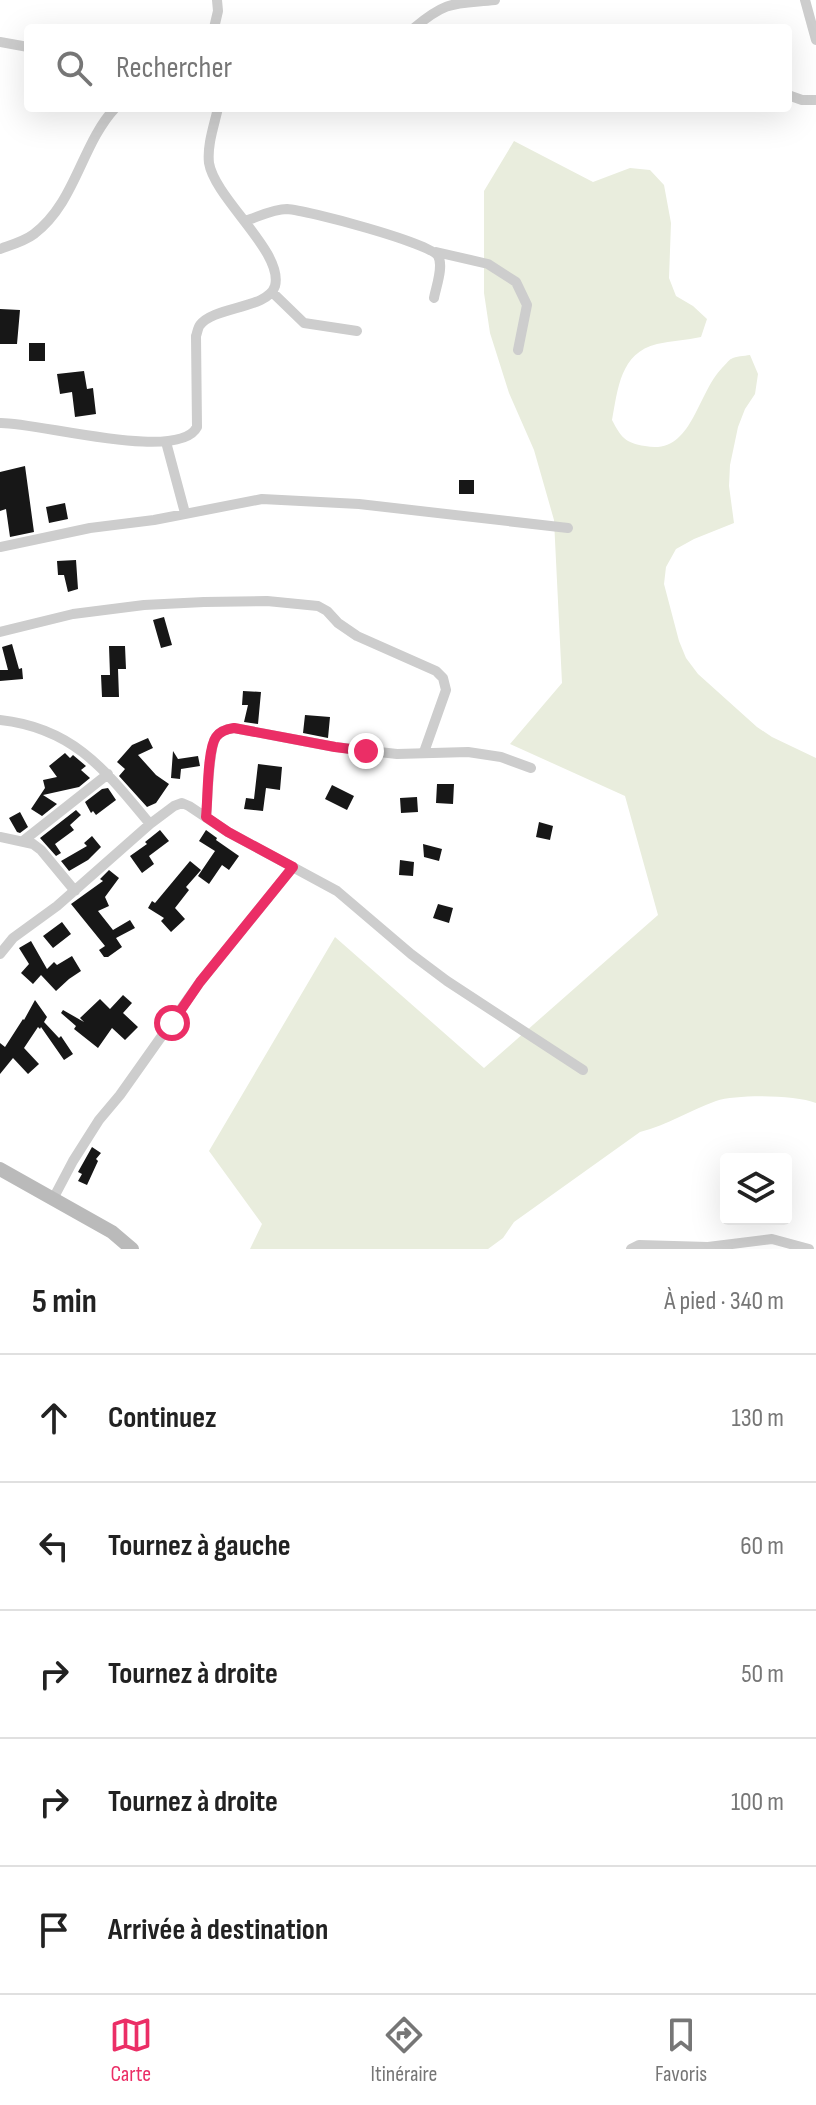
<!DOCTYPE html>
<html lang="fr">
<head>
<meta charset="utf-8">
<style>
  body { margin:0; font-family:"Sofia Sans Condensed",sans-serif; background:#f6f6f6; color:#222 }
  .controls { position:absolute; right:24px; bottom:24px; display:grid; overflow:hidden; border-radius:8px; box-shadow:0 8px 32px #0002 }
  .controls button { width:72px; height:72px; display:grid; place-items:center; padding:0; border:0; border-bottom:2px solid #e0e0e0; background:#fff; color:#222; font:40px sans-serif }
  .stop { position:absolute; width:24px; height:24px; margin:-18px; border:6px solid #eb2e66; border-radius:50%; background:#fff }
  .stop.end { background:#eb2e66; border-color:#fff; box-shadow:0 2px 8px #0008 }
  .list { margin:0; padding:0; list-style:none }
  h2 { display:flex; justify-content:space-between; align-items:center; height:104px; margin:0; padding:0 32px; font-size:34px }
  h2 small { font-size:26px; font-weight:400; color:#767676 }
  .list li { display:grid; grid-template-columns:52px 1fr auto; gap:24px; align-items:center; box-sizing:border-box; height:128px; padding:0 32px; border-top:2px solid #e0e0e0 }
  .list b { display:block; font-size:30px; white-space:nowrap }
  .list em { font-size:26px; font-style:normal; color:#767676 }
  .icon { flex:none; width:44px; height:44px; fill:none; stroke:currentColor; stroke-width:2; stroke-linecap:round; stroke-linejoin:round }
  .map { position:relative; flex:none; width:816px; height:1249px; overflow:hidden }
  .search { position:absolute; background:#fff; box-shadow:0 8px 32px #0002; left:24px; right:24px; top:24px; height:88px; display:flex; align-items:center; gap:20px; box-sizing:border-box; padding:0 28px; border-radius:8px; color:#767676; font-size:30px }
  .sheet { height:744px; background:#fff }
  nav { display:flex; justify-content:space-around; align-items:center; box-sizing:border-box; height:112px; border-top:2px solid #e0e0e0; background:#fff; font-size:22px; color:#767676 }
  nav a { display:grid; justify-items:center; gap:4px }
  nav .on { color:#eb2e66 }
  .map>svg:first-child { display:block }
</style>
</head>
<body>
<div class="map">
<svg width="816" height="1249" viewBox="0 0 816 1249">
  <rect width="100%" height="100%" fill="#fff"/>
  <path fill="#e9eddd" d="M514 141 593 182 630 168 650 170 664 185 671 223 669 278 676 296 693 306 707 319 701 337C687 340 671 341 657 344 620 353 618 389 612 420 621 437 625 443 645 446 692 456 696 395 722 368 723 367 730 359 731 359 736 356 744 356 750 355L758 374 755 394 745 409 738 427 730 465 729 486 734 523 694 539 676 549 666 567 664 584 679 641 686 658 698 674 757 727 772 737 816 758V1103C795 1095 738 1094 716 1101 690 1110 668 1125 640 1132L514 1222 503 1238 488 1249H250L262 1224 209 1151 335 937 484 1068 658 915 625 796 510 744 562 683 554 520 534 450 509 393 490 333 484 293V191Z"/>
  <path fill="#171717" d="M0 309 20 310 17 344H0Z
    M29 343H45V361H29Z
    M84 371 87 389 93 388 96 414 75 417 72 392 60 394 57 374Z
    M25 466 34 532 10 537 6 509 0 511V472Z
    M459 480H474V494H459Z
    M65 503 68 519 49 523 46 507Z
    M76 560 78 589 68 592 64 575H58L57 561Z
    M164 617 172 645 161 648 153 620Z
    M12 644 19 669 22 668 23 679 0 681V670H8L2 647Z
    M109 646H125L126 669H118L119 697H102L101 675H110Z
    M243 691 261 692 258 724 244 722 248 705H242Z
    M305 715 330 717 328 738 303 733Z
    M148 738 153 748 138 755 156 775 169 784 156 803 147 807 119 776 125 769 117 762 132 745Z
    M173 751 178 759 198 756 200 766 181 769 180 779 171 778Z
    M65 753 70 758 73 755 86 766 81 770 90 778 79 787 43 795 57 804 42 816 31 809 45 788 43 780 57 777 49 766Z
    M258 764 282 767 280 790 266 788 263 811 244 809 246 798 254 799Z
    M437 784H454L453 804 436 803Z
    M332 785 354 796 347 810 325 799Z
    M108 788 116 800 96 815 93 811 91 813 85 802 102 789Z
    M417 797 418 812 401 813 400 798Z
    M76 810 81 815 70 825 74 830 55 844 61 853 56 856 40 838Z
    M20 812 28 827 20 833 17 832 9 818Z
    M539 822 553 826 550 840 536 837Z
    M160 830 169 841 149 856 154 864 142 873 130 856 147 844 145 842Z
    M206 830 217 838 216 840 239 856 229 870 222 865 209 884 198 876 215 851 199 841Z
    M92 836 101 847 88 860 69 871 61 861 87 846 84 843Z
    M423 844 442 849 439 861 424 857Z
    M400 860 414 862 413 876 399 875Z
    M190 861 201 870 186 887 189 890 175 908 185 919 171 932 161 921 164 918 148 908 152 901 155 903Z
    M109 870 119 878 105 897 109 906 98 911 113 930 130 920 135 928 116 938 122 947 108 957H104L99 950 105 946 71 904 103 881 100 879Z
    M438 904 453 908 449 923 433 918Z
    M62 922 71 934 53 948 43 936Z
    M31 941 47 969 54 962 57 965 72 956 81 971 69 979 56 991 41 975 33 984 21 973 29 964 19 948Z
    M123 995 132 1003 123 1013 138 1027 125 1040 112 1028 98 1048 74 1029 76 1026 61 1013 63 1010 84 1022 80 1018 100 999 110 1009Z
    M35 1000 47 1017 44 1022 59 1038 61 1036 73 1054 64 1060 41 1027 40 1029 38 1027 24 1048 39 1064 28 1074 13 1058 0 1074V1043L5 1047 23 1019 24 1020Z
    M92 1147 101 1153 96 1159 98 1161 87 1185 78 1181 82 1174 78 1172Z"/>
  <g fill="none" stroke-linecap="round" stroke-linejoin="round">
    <path stroke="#cdcdcd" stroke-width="10" d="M805 0 816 40
      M214 28 218 11 217 0
      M414 28C447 0 454 4 495 0
      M0 42 28 47
      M788 95 802 100H816
      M245 221C258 217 273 209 287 209 306 210 431 243 438 256 444 266 436 287 434 298
      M0 249C11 245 25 241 34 234 76 202 81 145 115 108
      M436 252 488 264 516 282 527 305 518 350
      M272 292 304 323 357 331
      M0 423C37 422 179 463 197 427L196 336C197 334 198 327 200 325 214 306 268 309 275 286 284 252 215 199 209 163 207 145 214 126 218 108
      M166 442 185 513
      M0 547 90 528 154 520 262 499 359 504 568 528
      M0 632 73 614 144 605 204 602 267 601 318 606 327 611 338 623 357 636 436 671 443 678 446 690 424 752
      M0 720C74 728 106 771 150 824
      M206 817C208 800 208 749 216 737 220 731 227 729 234 728L335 747 397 754 468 752 501 757 531 768
      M0 837 33 844 41 850 75 891
      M23 841 108 774
      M0 954 13 938 57 906 150 824 174 806 182 803 189 806 228 832 337 891 411 954 447 981 583 1070
      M53 1199 73 1161 99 1120 120 1095 200 982 293 867
      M631 1249 639 1245 708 1247 772 1239 809 1249"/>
    <path stroke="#bababa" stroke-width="14" d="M0 1169 112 1232 132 1249"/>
  </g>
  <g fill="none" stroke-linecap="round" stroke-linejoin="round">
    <path stroke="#eb2e66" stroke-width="10" d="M172 1023 200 982 293 867 228 832 206 817C208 800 207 749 216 737 220 731 227 729 234 728L335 747 366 751"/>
  </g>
</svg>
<div class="controls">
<button><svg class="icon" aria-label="layers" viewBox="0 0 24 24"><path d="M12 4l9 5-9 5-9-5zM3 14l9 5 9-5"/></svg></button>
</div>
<div class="stop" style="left:172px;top:1023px"></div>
<div class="stop end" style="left:366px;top:751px"></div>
<div class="search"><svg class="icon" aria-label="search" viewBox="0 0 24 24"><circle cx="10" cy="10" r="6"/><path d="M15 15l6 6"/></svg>Rechercher</div>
</div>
<section class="sheet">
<h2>5 min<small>À pied · 340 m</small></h2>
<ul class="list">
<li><svg class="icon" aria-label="ahead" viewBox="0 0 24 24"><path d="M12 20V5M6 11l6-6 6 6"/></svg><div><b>Continuez</b></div><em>130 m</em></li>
<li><svg class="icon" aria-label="left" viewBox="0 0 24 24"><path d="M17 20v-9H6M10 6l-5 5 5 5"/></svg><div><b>Tournez à gauche</b></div><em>60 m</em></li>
<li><svg class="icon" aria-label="right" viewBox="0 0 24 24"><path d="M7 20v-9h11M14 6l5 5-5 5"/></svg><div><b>Tournez à droite</b></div><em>50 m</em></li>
<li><svg class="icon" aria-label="right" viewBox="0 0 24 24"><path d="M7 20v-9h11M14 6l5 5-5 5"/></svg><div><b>Tournez à droite</b></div><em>100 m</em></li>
<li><svg class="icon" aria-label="arrive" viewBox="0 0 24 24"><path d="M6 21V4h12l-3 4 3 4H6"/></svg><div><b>Arrivée à destination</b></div></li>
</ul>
</section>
<nav>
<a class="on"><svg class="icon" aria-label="map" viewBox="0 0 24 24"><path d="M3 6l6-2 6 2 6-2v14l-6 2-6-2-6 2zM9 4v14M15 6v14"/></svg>Carte</a>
<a><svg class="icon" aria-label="directions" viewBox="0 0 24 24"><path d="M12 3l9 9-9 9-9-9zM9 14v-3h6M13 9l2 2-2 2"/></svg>Itinéraire</a>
<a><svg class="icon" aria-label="saved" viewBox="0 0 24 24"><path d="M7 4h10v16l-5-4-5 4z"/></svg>Favoris</a>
</nav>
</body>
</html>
